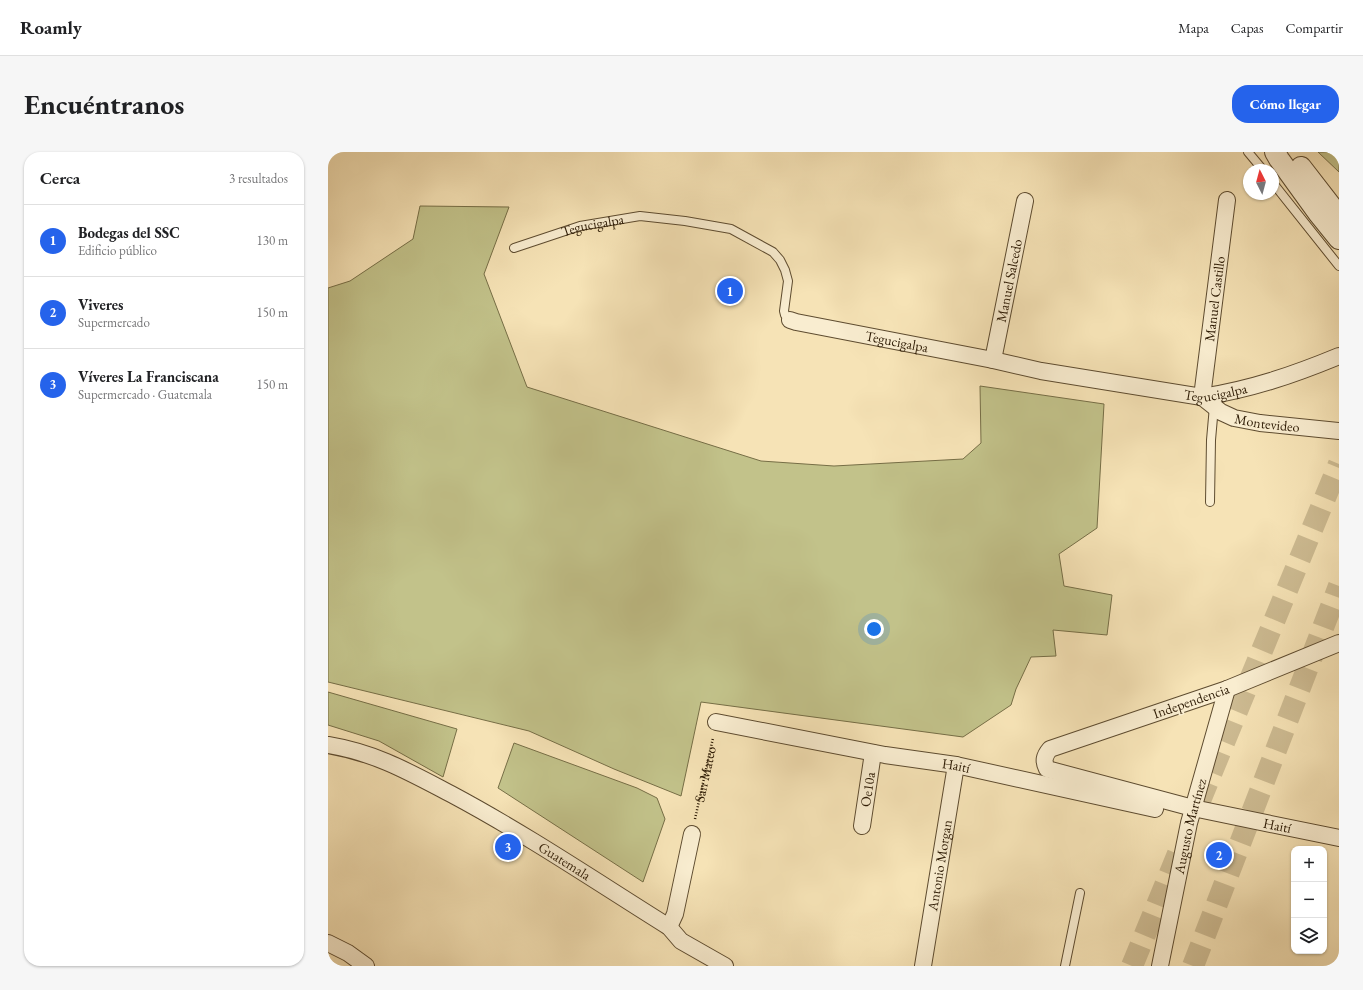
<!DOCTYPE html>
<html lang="es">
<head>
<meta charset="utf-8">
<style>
  body { margin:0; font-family:"EB Garamond",serif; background:#f6f6f6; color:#202124 }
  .controls { position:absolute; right:12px; bottom:12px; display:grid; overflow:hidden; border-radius:8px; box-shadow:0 1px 3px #0004 }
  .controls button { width:36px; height:36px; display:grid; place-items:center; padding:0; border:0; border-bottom:1px solid #e0e0e0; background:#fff; color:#202124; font:20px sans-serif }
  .compass { position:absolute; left:915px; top:12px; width:36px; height:36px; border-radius:50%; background:#fff; box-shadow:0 1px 3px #0004; rotate:354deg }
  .you { position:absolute; left:546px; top:477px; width:14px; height:14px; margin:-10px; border:3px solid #fff; border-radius:50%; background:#1a73e8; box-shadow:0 0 0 6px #1a73e833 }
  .badge { display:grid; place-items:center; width:26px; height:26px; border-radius:50%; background:#2563eb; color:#fff; font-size:13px; font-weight:700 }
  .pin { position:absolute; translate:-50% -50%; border:2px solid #fff; box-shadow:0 1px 4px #0006 }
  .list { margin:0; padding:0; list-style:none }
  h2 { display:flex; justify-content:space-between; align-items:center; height:52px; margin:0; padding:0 16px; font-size:17px }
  h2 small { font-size:13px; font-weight:400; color:#757577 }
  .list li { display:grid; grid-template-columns:26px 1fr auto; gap:12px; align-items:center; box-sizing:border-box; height:72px; padding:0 16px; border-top:1px solid #e0e0e0 }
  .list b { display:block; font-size:15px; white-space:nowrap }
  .list p { margin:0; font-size:13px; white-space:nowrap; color:#757577 }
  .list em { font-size:13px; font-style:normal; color:#757577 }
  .icon { flex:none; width:22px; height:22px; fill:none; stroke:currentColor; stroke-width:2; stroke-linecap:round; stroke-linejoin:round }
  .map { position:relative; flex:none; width:1011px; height:814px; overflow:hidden; border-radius:16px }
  header { display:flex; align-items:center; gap:24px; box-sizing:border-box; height:56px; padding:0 20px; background:#fff; border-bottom:1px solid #e0e0e0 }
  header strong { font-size:19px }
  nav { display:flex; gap:22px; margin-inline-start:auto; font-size:14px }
  .intro { display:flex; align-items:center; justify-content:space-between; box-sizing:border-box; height:96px; padding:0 24px }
  h1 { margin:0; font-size:28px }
  .button { padding:10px 18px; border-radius:16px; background:#2563eb; color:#fff; font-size:14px; font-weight:700 }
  main { display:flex; gap:24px; padding:0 24px }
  aside { flex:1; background:#fff; border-radius:16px; box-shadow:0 1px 3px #0004 }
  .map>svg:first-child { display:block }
</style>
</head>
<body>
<header>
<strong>Roamly</strong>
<nav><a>Mapa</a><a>Capas</a><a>Compartir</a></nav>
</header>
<div class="intro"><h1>Encuéntranos</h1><a class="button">Cómo llegar</a></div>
<main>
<aside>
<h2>Cerca<small>3 resultados</small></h2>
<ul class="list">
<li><span class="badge">1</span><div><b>Bodegas del SSC</b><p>Edificio público</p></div><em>130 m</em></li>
<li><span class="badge">2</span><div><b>Viveres</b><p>Supermercado</p></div><em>150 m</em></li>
<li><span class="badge">3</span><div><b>Víveres La Franciscana</b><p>Supermercado · Guatemala</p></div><em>150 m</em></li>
</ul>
</aside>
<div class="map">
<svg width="1011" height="814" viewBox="0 0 1011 814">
  <rect width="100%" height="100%" fill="#f6e3b6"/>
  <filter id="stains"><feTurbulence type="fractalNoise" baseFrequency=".005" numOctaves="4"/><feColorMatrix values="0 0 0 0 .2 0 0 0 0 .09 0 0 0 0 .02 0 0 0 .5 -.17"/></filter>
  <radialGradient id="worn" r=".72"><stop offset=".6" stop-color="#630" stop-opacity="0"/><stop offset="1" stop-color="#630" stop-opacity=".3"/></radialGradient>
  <path fill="#c2c28a" stroke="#766e46" d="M990 0H1011V20Z
    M92 54 181 55 156 122 199 235 433 309 506 314 635 307 653 291 652 234 776 252 769 376 731 402 736 434 784 443 779 483 725 478 728 504 703 505 688 537 683 553 635 585 373 550 353 644 286 617 201 579 0 530V136L22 129 85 87Z
    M0 540 129 577 115 625 51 589 0 573Z
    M186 591 309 636 329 646 337 667 315 730 170 636Z"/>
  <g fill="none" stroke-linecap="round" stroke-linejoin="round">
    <path stroke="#cdbb92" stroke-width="22" stroke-dasharray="22 11" stroke-linecap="butt" d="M871 651 1011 312
      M804 814 854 692
      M865 814 1011 434"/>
    <defs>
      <g id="service">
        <path d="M920 0 935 18"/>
        <path d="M945 31 1011 114"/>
        <path id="s2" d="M186 96 252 74 312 64 357 69 403 77 445 100 452 108 457 118 460 129 456 159 457 163 462 168"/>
        <path d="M882 350 883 288 886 254"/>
        <path d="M737 814 752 741"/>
      </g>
      <g id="minor">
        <path id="s3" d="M462 168 468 170 665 208 713 219 874 245C924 237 965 223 1011 204"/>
        <path id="s4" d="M665 208 697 49"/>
        <path id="s5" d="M874 245 899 48"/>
        <path id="s6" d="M874 245 893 260 906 266 932 271 1011 279"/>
        <path id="s7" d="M1011 491 899 537 722 597C716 604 715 609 719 617L865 656 1011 686"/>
        <path id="s8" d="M388 570 557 603 628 613 827 657"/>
        <path id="s9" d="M0 593C48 601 81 620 123 642 198 682 269 730 341 775L353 789 397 814"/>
        <path id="s10" d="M534 674 545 601"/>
        <path d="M341 775 347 762 364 682"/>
        <path d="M0 791 20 801 38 814"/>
        <path id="s11" d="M595 814 628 613"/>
        <path id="s12" d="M832 814 861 671 899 537"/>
      </g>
      <path id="tertiary" d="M947 0 951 7 990 61 1011 87
        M973 15 1011 64"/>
    </defs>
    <use href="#service" stroke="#5e4c30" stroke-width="10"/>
    <use href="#minor" stroke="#5e4c30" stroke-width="18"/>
    <use href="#tertiary" stroke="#5e4c30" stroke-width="22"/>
    <path stroke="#2b1903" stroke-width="2.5" stroke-dasharray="1 2" stroke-linecap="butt" id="s1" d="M367 667 385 586"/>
    <use href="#service" stroke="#f9edd0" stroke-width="8"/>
    <use href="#minor" stroke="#f9edd0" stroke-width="16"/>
    <use href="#tertiary" stroke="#f9edd0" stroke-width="20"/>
  </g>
  <g text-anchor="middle" stroke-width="3" stroke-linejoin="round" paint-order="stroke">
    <g font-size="14" fill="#2b1903" stroke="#f9edd0">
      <text dy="5" stroke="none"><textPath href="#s2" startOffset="82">Tegucigalpa</textPath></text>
      <text dy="5" stroke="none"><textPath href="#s4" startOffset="81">Manuel Salcedo</textPath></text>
      <text dy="5" stroke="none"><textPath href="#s5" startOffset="99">Manuel Castillo</textPath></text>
      <text dy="5" stroke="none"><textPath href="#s3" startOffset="109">Tegucigalpa</textPath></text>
      <text dy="5" stroke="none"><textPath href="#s3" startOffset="433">Tegucigalpa</textPath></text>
      <text dy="5" stroke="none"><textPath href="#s6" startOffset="72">Montevideo</textPath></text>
      <text transform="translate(863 549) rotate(-19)" y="5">Independencia</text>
      <text dy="5" stroke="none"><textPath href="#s8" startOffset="244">Haití</textPath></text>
      <text dy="5" stroke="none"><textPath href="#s1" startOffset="46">San Mateo</textPath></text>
      <text dy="5" stroke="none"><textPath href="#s10" startOffset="37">Oe10a</textPath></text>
      <text dy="5" stroke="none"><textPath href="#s7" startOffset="567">Haití</textPath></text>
      <text dy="5" stroke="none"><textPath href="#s12" startOffset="143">Augusto Martínez</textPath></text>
      <text dy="5" stroke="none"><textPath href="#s9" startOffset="265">Guatemala</textPath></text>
      <text dy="5" stroke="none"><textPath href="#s11" startOffset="102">Antonio Morgan</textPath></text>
    </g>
  </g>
  <rect width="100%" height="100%" filter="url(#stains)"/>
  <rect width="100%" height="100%" fill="url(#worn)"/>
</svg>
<div class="controls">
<button>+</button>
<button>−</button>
<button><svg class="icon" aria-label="layers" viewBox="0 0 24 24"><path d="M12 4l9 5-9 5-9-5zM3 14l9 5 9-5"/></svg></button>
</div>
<svg class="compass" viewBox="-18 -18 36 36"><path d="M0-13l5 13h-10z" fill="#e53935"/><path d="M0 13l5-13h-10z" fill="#757577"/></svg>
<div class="you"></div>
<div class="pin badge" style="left:402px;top:139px">1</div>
<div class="pin badge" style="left:891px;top:703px">2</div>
<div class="pin badge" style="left:180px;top:695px">3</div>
</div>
</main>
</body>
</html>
